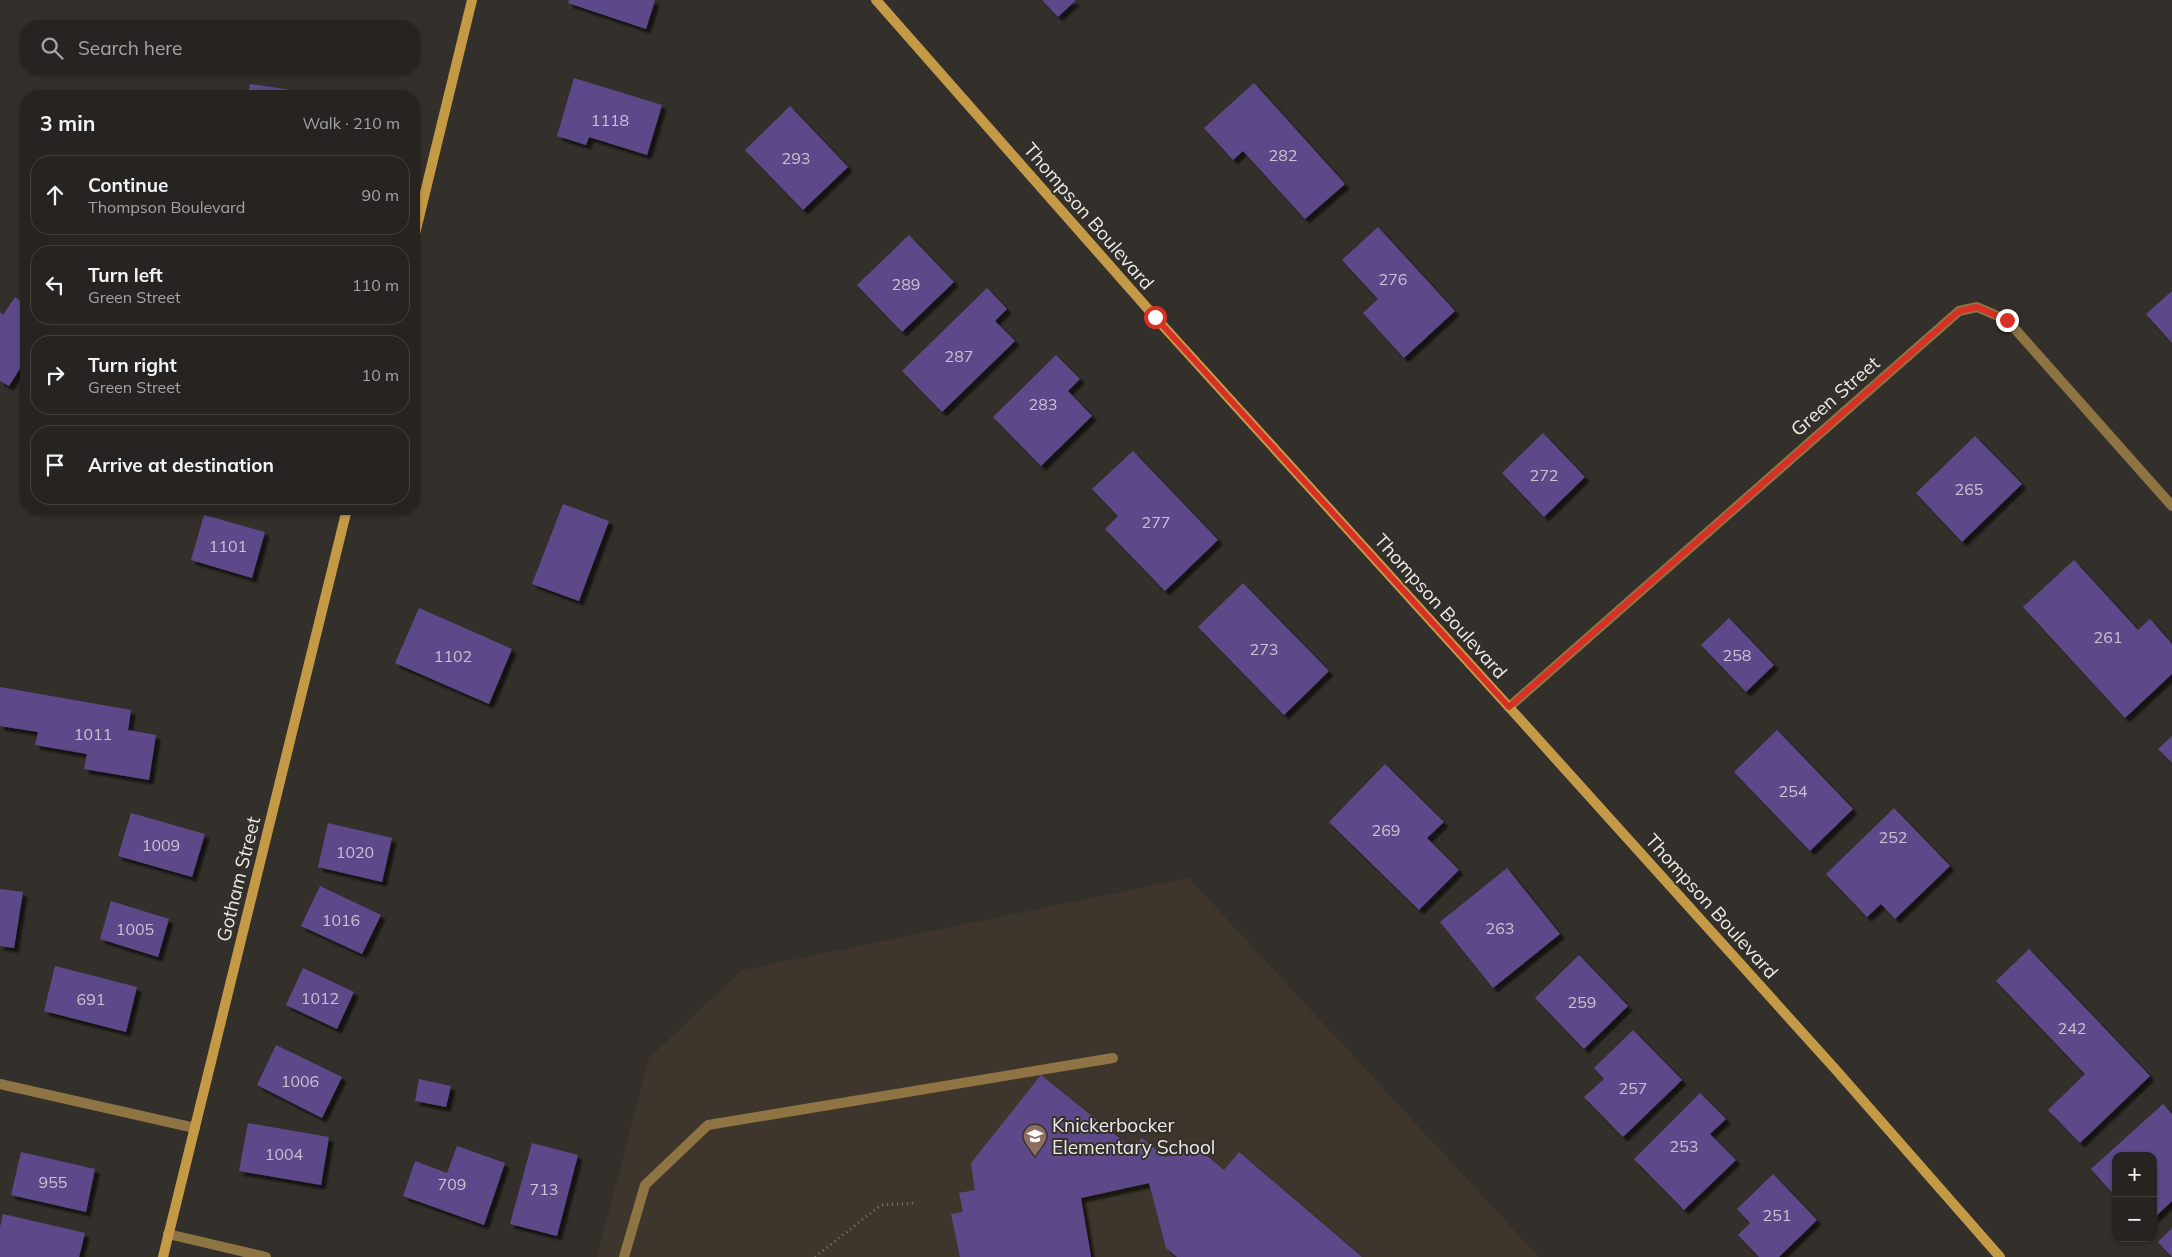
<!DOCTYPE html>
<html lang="en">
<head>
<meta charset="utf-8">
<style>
  body { margin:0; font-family:Mulish,sans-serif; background:#2e2b29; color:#f1f3f6 }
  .controls { position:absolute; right:15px; bottom:15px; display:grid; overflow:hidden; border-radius:10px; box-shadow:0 1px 4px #0004 }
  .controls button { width:45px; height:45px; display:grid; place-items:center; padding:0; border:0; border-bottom:1px solid #42403e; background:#262320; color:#f1f3f6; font:25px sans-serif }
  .stop { position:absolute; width:15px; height:15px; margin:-11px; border:4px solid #d93025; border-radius:50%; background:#fff }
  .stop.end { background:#d93025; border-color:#fff; box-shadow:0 1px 5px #0008 }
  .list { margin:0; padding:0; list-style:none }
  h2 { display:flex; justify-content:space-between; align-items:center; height:65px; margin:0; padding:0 20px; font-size:21px }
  h2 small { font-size:16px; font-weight:400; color:#a4a4a5 }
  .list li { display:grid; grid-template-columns:32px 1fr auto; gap:15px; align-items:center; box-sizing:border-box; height:80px; margin:0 10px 10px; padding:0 10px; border:1px solid #42403e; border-radius:20px }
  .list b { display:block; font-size:19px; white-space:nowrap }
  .list p { margin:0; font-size:16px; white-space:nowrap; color:#a4a4a5 }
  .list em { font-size:16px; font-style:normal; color:#a4a4a5 }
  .icon { flex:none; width:28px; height:28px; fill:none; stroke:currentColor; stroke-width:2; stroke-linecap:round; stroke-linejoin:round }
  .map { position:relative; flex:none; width:2172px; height:1257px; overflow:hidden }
  .search { position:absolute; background:#262320; box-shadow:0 1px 4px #0004; left:20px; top:20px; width:400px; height:55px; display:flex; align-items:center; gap:12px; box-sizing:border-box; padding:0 18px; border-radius:20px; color:#a4a4a5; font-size:19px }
  .panel { position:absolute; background:#262320; box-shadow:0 1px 4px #0004; left:20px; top:90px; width:400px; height:425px; border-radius:20px }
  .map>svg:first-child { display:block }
</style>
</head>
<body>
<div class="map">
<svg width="2172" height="1257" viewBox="0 0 2172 1257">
  <defs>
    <filter id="shadow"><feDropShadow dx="4.5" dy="4.5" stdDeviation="1" flood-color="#0009"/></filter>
  </defs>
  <rect width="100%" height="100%" fill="#332f2a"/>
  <path fill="#3e362c" d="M1189 878 1539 1257H597L649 1058 742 970Z"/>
  <path fill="#5d498a" filter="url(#shadow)" d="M569 0H655L646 29 568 3Z
    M1042 0H1076L1058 17Z
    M574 78 662 105 647 155 589 137 586 145 557 136Z
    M1254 83 1345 184 1305 219 1243 151 1233 160 1204 128Z
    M250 84 327 95V96H248Z
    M790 106 848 167 803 210 745 150Z
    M1378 227 1455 311 1404 358 1363 313 1378 299 1342 260Z
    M909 235 954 282 902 332 857 285Z
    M987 288 1007 309 995 321 1015 341 942 412 902 371Z
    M2172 291V343L2146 314Z
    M15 297 26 305V359L9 386 0 381V312L3 315Z
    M1056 355 1080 379 1068 391 1092 416 1041 466 993 417Z
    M1543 433 1585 477 1544 517 1502 473Z
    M1975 436 2022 484 1962 542 1916 493Z
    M1133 451 1218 540 1165 591 1105 529 1118 516 1092 489Z
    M563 504 609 521 579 601 532 584Z
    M204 515 265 532 252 578 191 560Z
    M2074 560 2138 630 2150 619 2172 644V674L2125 718 2023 607Z
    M1243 583 1329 671 1284 715 1198 627Z
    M419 608 512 649 489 704 395 663Z
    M1729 618 1774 665 1746 692 1701 645Z
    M0 687 131 710 128 730 156 735 149 780 84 769 87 754 35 745 38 732 0 726Z
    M1777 730 1853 809 1810 851 1734 772Z
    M2172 736V763L2158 749Z
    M1385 764 1444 822 1427 838 1459 870 1419 910 1329 822Z
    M1894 808 1950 866 1895 919 1881 904 1867 917 1826 874Z
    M131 813 205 834 192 877 118 856Z
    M328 823 392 838 382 882 318 867Z
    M1507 868 1560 934 1493 988 1440 922Z
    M320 886 381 915 362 954 301 926Z
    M0 889 23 892 14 948 0 946Z
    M111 901 169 919 158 957 100 939Z
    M2029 949 2150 1076 2080 1143 2048 1110 2085 1074 1996 981Z
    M1579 955 1628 1006 1584 1049 1535 998Z
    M55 966 137 987 126 1032 44 1011Z
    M303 968 354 992 337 1029 286 1005Z
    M1633 1030 1682 1080 1623 1137 1584 1097 1604 1079 1594 1068Z
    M276 1045 342 1077 322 1118 257 1085Z
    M1041 1075 1133 1149 1142 1138 1165 1157 1200 1150 1224 1170 1239 1152 1362 1257H1177L1166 1248 1149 1183 1081 1198 1091 1257H960L951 1214 963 1212 959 1193 975 1190 971 1163Z
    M419 1079 451 1086 446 1107 415 1101Z
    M1700 1093 1726 1119 1710 1134 1736 1160 1684 1210 1634 1159Z
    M2163 1104 2172 1114V1201L2153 1219V1156H2116V1197L2091 1169Z
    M248 1123 329 1137 321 1185 239 1171Z
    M532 1143 578 1155 557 1236 510 1224Z
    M457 1146 505 1163 484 1225 403 1196 415 1161 447 1173Z
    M21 1152 95 1169 86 1212 11 1195Z
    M1773 1174 1817 1220 1779 1257H1759L1738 1235 1750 1223 1737 1209Z
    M3 1214 85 1233 79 1257H0V1227Z
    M2172 1228V1257L2158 1242Z"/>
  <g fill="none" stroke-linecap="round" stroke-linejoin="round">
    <path stroke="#76736f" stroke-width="3" stroke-dasharray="1 4" stroke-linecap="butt" d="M815 1257 881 1205 917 1203"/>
    <path stroke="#8e7443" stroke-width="10" d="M624 1257 645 1185 708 1125 1113 1058"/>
    <path stroke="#8e7443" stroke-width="10" d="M1509 707 1959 311 1977 307 2007 320 2172 506
      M0 1084 195 1128
      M168 1234 266 1257"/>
    <path stroke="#c49a47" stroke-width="10" d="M876 0 1155 317 1509 707 1836 1070 2000 1257
      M414 238 472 0
      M163 1257 347 509"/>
  </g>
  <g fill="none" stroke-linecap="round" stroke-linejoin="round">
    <path stroke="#d93025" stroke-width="6" d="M1155 317 1509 707 1959 311 1977 307 2007 320"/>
  </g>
  <defs>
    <symbol id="school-pin" viewBox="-11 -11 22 30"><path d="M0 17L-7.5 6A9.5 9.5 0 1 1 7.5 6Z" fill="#8d6e63" stroke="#332f2a"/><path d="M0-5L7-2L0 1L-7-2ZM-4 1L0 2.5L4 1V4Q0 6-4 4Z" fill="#fff"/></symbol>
  </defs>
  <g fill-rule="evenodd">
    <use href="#school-pin" x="1021" y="1122" width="28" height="38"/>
  </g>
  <g text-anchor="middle" stroke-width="4" stroke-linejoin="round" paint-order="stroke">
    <g font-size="16" fill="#c9c2d0">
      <text x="610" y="126">1118</text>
      <text x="1283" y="161">282</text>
      <text x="796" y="164">293</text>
      <text x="1393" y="285">276</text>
      <text x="906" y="290">289</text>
      <text x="959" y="362">287</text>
      <text x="1043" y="410">283</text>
      <text x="1544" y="481">272</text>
      <text x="1969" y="495">265</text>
      <text x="1156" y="528">277</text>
      <text x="228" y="552">1101</text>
      <text x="2108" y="643">261</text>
      <text x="1264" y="655">273</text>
      <text x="1737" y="661">258</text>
      <text x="453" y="662">1102</text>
      <text x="93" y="740">1011</text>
      <text x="1793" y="797">254</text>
      <text x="1386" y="836">269</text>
      <text x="1893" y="843">252</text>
      <text x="161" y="851">1009</text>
      <text x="355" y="858">1020</text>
      <text x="341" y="926">1016</text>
      <text x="1500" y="934">263</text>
      <text x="135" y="935">1005</text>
      <text x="320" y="1004">1012</text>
      <text x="91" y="1005">691</text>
      <text x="1582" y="1008">259</text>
      <text x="2072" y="1034">242</text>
      <text x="300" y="1087">1006</text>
      <text x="1633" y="1094">257</text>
      <text x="1684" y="1152">253</text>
      <text x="284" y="1160">1004</text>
      <text x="53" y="1188">955</text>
      <text x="452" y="1190">709</text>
      <text x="544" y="1195">713</text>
      <text x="1777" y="1221">251</text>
    </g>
    <g font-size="19" fill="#edeae7" stroke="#332f2a">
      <text transform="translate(1089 216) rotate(49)" y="7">Thompson Boulevard</text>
      <text transform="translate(1835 396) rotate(-41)" y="7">Green Street</text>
      <text transform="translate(1441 606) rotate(48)" y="7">Thompson Boulevard</text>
      <text transform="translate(238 879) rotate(-76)" y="7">Gotham Street</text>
      <text transform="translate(1712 906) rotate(48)" y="7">Thompson Boulevard</text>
    </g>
    <g font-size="19" fill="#edeae7" stroke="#332f2a" text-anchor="start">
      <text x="1052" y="1132">Knickerbocker<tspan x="1052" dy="22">Elementary School</tspan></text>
    </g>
  </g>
</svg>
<div class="controls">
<button>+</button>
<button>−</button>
</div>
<div class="stop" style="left:1155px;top:317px"></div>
<div class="stop end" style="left:2007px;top:320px"></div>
<div class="search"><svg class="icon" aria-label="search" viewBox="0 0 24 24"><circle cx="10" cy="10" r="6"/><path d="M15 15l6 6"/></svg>Search here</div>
<section class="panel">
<h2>3 min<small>Walk · 210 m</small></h2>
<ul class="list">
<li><svg class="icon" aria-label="ahead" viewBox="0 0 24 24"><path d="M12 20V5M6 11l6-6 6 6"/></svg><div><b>Continue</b><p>Thompson Boulevard</p></div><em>90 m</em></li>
<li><svg class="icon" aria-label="left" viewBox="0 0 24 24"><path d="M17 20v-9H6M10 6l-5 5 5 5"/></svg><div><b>Turn left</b><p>Green Street</p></div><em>110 m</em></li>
<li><svg class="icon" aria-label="right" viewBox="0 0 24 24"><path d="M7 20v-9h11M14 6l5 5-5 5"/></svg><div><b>Turn right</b><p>Green Street</p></div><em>10 m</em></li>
<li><svg class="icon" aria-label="arrive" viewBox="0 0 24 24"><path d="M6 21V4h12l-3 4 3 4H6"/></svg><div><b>Arrive at destination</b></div></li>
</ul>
</section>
</div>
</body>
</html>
